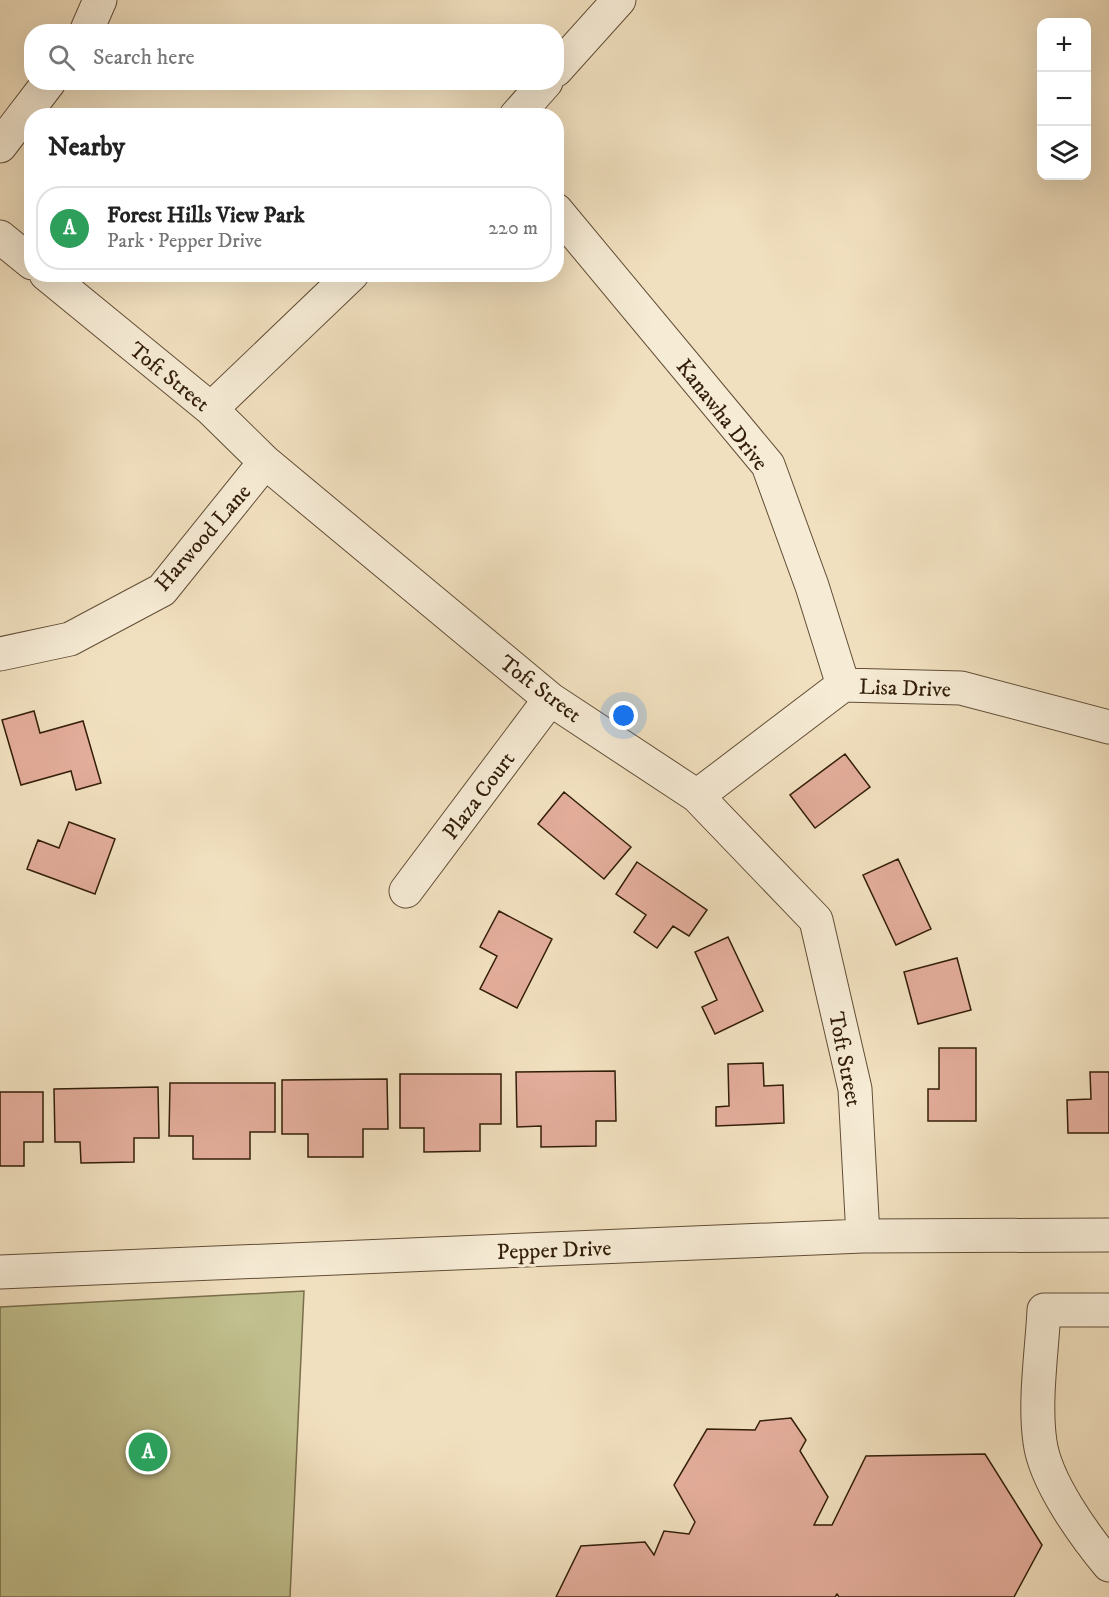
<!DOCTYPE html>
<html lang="en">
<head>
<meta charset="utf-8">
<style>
  body { margin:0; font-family:"IM FELL DW Pica",serif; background:#f6f6f6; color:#222 }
  .controls { position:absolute; right:18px; top:18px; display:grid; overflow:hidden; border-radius:12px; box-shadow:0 6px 24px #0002 }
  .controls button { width:54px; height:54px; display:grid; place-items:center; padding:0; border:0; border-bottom:2px solid #e0e0e0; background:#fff; color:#222; font:30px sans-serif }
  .you { position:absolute; left:624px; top:716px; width:21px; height:21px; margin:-15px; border:4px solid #fff; border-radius:50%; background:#1a73e8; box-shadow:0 0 0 9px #1a73e833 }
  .badge { display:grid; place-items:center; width:39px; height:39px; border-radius:50%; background:#1a73e8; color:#fff; font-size:20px; font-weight:700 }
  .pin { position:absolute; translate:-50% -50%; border:3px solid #fff; box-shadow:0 2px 6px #0006 }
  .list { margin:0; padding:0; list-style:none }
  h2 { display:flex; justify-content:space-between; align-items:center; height:78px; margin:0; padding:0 24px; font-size:26px }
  h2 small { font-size:20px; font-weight:400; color:#767676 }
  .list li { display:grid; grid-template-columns:39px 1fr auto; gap:18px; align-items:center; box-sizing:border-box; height:84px; margin:0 12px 12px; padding:0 12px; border:2px solid #e0e0e0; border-radius:24px }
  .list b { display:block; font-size:22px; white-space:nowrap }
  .list p { margin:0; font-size:20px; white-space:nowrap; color:#767676 }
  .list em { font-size:20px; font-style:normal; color:#767676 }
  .icon { flex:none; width:33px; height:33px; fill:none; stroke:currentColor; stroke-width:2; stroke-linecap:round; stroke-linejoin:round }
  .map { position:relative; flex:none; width:1109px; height:1597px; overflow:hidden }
  .search { position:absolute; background:#fff; box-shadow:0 6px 24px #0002; left:24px; top:24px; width:540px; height:66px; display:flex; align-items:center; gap:15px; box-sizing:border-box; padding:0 21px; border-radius:24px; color:#767676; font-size:22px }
  .panel { position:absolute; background:#fff; box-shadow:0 6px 24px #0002; left:24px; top:108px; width:540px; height:174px; border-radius:24px }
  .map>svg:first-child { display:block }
</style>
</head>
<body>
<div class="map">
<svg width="1109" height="1597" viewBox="0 0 1109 1597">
  <rect width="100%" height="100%" fill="#f1e0bf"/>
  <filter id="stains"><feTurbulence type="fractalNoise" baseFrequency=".00333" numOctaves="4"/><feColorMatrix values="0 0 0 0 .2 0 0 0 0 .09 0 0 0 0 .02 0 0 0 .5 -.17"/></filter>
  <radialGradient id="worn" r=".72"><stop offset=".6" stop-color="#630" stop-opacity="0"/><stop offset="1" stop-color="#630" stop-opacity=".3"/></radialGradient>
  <path fill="#c1c08e" stroke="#7a6f4c" stroke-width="1.5" d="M304 1291 290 1597H0V1307Z"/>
  <path fill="#e3ad9b" stroke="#331e09" stroke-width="1.5" d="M34 711 40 733 83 721 101 783 76 790 71 771 21 785 2 720Z
    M845 754 870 787 815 828 790 795Z
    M564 792 631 847 604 879 538 824Z
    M69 822 115 839 95 894 27 869 38 840 59 848Z
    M898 859 931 929 896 945 863 875Z
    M637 862 707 910 689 936 673 926 657 948 634 932 646 915 616 894Z
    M499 911 552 939 517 1008 480 989 497 956 480 947Z
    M728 937 763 1011 715 1034 702 1007 717 1000 695 952Z
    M957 958 971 1010 918 1024 904 972Z
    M939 1048H976V1121H928V1089H939Z
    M763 1063 764 1086 783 1085 784 1123 716 1126V1107L729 1106 728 1064Z
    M615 1071 616 1121H596V1146L541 1147V1126L517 1127 516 1072Z
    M1090 1072H1109V1133H1068L1067 1100 1091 1099Z
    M400 1074H501V1124H480V1151L424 1152V1128H400Z
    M387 1079 388 1129H363V1157H308V1134H282V1080Z
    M170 1083H275V1132H250V1159H193V1136H169Z
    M158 1087 159 1138H134V1162L81 1163 80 1142H55L54 1089Z
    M0 1092H43V1142H24V1166H0Z
    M791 1418 806 1440 800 1451 828 1497 814 1525H832L866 1456 985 1454 1042 1545 1014 1597H839L837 1594 835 1597H556L581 1546 645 1542 654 1555 664 1531 689 1534 695 1522 674 1485 707 1429 755 1430 760 1421Z"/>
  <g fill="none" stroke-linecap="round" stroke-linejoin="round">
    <defs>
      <path id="minor" d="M86 32 100 0
        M556 70 619 0
        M516 116 546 82
        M0 146 49 82
        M556 210 768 465 812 586 843 685
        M0 237 32 263
        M46 274 211 409 265 462 550 699 697 796 816 920 855 1089 863 1236
        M211 409 352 274
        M0 654 70 639 162 590 265 462
        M697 796 843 685 961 688 1109 727
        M406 891 550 699
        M0 1272 863 1236 1109 1235
        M1109 1310H1044C1042 1351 1034 1401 1040 1442 1045 1481 1084 1535 1109 1565"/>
    </defs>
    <use href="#minor" stroke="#624e36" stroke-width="35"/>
    <use href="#minor" stroke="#f6ebd5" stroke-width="33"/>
  </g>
  <g text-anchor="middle" stroke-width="6" stroke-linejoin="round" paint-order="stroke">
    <g font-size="22" fill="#331e09" stroke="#f6ebd5">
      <text transform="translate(170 376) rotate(39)" y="8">Toft Street</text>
      <text transform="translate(723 414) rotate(52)" y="8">Kanawha Drive</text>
      <text transform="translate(202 537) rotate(-49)" y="8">Harwood Lane</text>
      <text transform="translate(905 687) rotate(2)" y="8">Lisa Drive</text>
      <text transform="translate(541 688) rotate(37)" y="8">Toft Street</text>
      <text transform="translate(478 795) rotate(-53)" y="8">Plaza Court</text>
      <text transform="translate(846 1059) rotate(79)" y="8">Toft Street</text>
      <text transform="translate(554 1249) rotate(-2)" y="8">Pepper Drive</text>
    </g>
  </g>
  <rect width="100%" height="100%" filter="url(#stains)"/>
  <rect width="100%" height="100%" fill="url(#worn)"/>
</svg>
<div class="controls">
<button>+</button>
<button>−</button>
<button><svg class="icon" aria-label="layers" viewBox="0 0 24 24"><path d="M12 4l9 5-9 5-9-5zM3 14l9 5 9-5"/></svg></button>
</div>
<div class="you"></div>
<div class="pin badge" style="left:148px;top:1452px;background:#2e9e5b">A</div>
<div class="search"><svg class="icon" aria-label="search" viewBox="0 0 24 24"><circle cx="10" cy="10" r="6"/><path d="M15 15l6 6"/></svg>Search here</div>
<section class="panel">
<h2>Nearby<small></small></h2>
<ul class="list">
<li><span class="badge" style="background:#2e9e5b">A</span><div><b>Forest Hills View Park</b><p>Park · Pepper Drive</p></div><em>220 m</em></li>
</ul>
</section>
</div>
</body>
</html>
